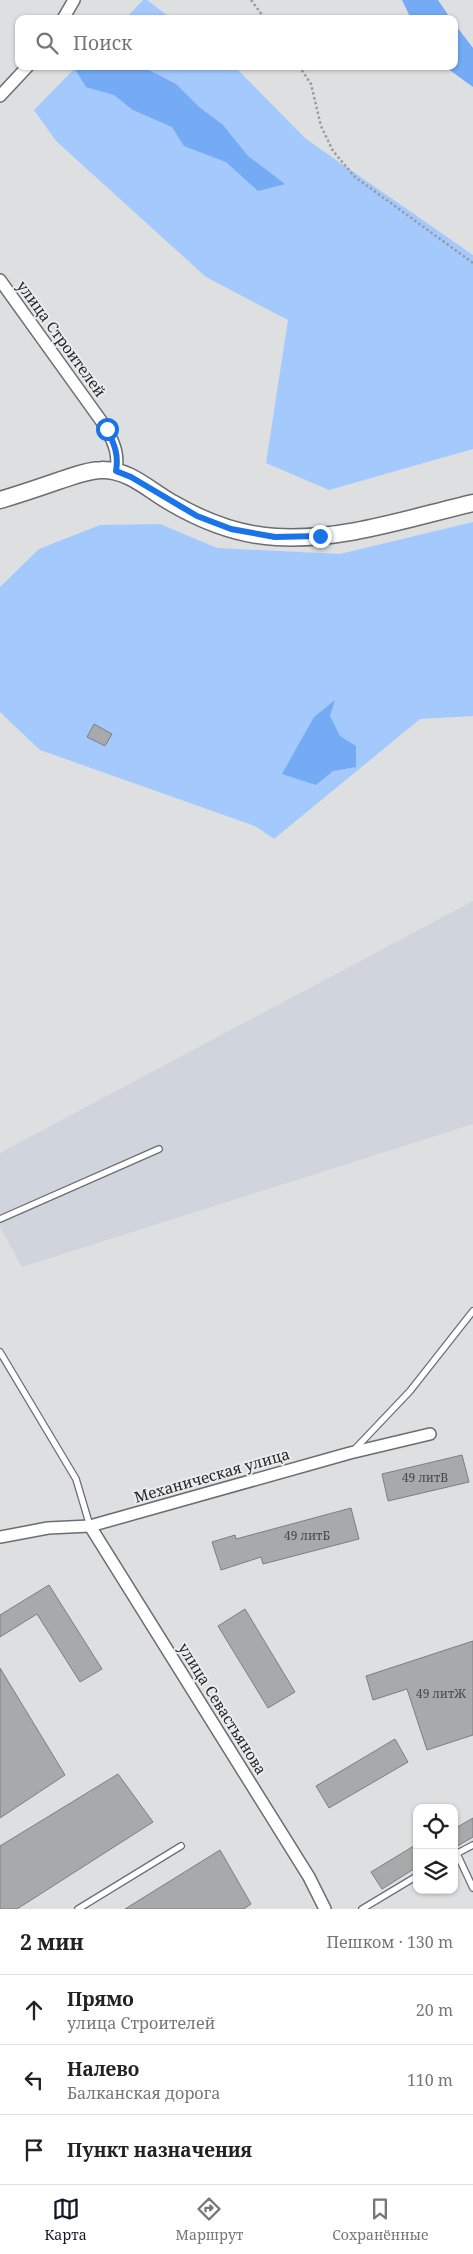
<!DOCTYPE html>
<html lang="ru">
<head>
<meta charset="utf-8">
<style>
  body { margin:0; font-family:"Noto Serif",serif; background:#f6f6f6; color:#222 }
  .controls { position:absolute; right:15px; bottom:15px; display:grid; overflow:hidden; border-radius:10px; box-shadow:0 1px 4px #0004 }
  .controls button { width:45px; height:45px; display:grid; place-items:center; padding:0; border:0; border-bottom:1px solid #e0e0e0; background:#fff; color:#222; font:25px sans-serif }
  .stop { position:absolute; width:15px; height:15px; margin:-11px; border:4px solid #1a73e8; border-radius:50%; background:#fff }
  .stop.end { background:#1a73e8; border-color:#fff; box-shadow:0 1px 5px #0008 }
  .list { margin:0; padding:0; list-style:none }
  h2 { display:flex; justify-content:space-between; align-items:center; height:65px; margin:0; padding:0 20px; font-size:21px }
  h2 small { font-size:16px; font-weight:400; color:#767676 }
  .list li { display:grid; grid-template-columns:32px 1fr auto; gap:15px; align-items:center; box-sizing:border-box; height:70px; padding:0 20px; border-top:1px solid #e0e0e0 }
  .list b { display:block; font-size:19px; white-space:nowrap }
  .list p { margin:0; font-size:16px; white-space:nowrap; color:#767676 }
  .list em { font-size:16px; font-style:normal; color:#767676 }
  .icon { flex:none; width:28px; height:28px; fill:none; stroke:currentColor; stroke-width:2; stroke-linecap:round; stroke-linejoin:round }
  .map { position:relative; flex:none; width:473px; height:1909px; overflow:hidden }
  .search { position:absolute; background:#fff; box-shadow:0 1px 4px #0004; left:15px; right:15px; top:15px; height:55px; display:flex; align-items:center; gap:12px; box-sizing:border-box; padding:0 18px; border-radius:10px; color:#767676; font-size:19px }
  .sheet { height:275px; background:#fff }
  nav { display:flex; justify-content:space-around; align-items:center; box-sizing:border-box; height:70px; border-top:1px solid #e0e0e0; background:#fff; font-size:14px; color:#767676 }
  nav a { display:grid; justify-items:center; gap:2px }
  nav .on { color:#111827 }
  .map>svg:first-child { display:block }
</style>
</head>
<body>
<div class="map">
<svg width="473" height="1909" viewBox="0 0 473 1909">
  <rect width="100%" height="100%" fill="#dddfe1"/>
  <path fill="#cfd4dd" d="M473 901V1124L22 1267 0 1227V1153Z"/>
  <path fill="#a4c9fc" d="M143 0H147L172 19H125Z
    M77 66H234L306 139 473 255V449L329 490 266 463 288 320 206 277 56 141 34 110Z
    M473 522V716L420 719 274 839 255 826 40 750 0 712V587L39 549 100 525 160 524 217 548 340 554Z"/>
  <path fill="#74abf4" d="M402 0H438L451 19H411Z
    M454 23 473 48V87L444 66H454Z
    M73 66H141L176 84 199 107 223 125 248 156 285 184 258 191 226 162 184 146 172 127 133 110 114 95 86 87Z
    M335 700 330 716 340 736 356 746V767L333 771 316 785 282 774 314 717Z"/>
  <path fill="#a7a9ab" stroke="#7d7e81" d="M94 724 112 734 105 746 87 737Z
    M462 1455 469 1482 388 1501 382 1474Z
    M351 1508 359 1539 263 1564 261 1557 221 1570 212 1542 235 1535 236 1539Z
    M49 1585 102 1669 80 1682 37 1614 0 1637V1615Z
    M245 1609 295 1692 268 1708 218 1626Z
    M473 1641V1735L427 1750 407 1689 373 1700 366 1676Z
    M0 1668 65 1775 0 1818Z
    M395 1739 408 1762 329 1808 316 1786Z
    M118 1774 153 1822 17 1909H0V1846Z
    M473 1818V1837L454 1848V1829Z
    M417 1844V1867L382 1889 371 1872Z
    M220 1850 251 1904 244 1909H125Z"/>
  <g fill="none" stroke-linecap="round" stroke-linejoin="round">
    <defs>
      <path id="lane" d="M0 1219 159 1149
        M0 1352 76 1479 90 1526
        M354 1450 410 1391 473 1311
        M457 1854 473 1888
        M454 1855 473 1845
        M78 1909 181 1846
        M362 1909 417 1876"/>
      <path id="street" d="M63 19 74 0
        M0 96 28 66
        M0 280 107 429C114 444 119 454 116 471
        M90 1526 309 1877 325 1909
        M0 1537 48 1528 90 1526 350 1453 430 1434"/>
      <path id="secondary" d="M0 500C20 494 41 487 61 480 74 476 88 470 101 470 129 469 150 491 172 503 203 521 240 535 276 537 342 541 409 518 473 503"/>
    </defs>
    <use href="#lane" stroke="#6c6d70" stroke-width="8"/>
    <use href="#street" stroke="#6c6d70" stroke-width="14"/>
    <use href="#secondary" stroke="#6c6d70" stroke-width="19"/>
    <path stroke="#9a9c9d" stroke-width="2.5" stroke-dasharray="2.5 2.5" stroke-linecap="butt" d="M251 0 265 19
      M299 66 311 84 321 126 333 151 355 177 473 263"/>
    <use href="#lane" stroke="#fff" stroke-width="5.5"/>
    <use href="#street" stroke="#fff" stroke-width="11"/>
    <use href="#secondary" stroke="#fff" stroke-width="16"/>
  </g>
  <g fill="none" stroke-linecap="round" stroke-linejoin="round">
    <path stroke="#1a73e8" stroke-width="6" d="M107 429C114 444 119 454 116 471L131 477 197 516 231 529 275 537 320 536"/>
  </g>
  <g text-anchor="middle" stroke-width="4" stroke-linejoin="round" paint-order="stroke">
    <g font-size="12" fill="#464849">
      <text x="425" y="1482">49 литВ</text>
      <text x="307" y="1540">49 литБ</text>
      <text x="441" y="1698">49 литЖ</text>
    </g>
    <g font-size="15" fill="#262728" stroke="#eaecee">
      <text transform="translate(61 339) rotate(54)" y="5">улица Строителей</text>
      <text transform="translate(212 1476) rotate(-16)" y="5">Механическая улица</text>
      <text transform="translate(222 1709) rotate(58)" y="5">улица Севастьянова</text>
    </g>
  </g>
</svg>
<div class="controls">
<button><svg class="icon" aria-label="locate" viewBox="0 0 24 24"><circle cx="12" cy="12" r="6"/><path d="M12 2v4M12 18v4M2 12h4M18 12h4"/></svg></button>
<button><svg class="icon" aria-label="layers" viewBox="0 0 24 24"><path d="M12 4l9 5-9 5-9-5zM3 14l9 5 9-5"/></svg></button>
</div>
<div class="stop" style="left:107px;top:429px"></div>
<div class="stop end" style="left:320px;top:536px"></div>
<div class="search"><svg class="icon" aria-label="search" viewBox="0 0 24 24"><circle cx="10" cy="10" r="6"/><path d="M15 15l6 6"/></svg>Поиск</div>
</div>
<section class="sheet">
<h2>2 мин<small>Пешком · 130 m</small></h2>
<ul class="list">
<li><svg class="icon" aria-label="ahead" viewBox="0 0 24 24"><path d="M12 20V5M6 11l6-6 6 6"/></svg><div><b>Прямо</b><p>улица Строителей</p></div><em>20 m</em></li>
<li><svg class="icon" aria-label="left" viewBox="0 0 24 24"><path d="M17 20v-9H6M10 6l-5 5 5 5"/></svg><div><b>Налево</b><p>Балканская дорога</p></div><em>110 m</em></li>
<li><svg class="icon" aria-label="arrive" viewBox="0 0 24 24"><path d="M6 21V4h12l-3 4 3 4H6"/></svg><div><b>Пункт назначения</b></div></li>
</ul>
</section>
<nav>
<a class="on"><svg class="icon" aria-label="map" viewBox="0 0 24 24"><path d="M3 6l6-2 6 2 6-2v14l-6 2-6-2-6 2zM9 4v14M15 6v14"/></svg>Карта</a>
<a><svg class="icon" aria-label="directions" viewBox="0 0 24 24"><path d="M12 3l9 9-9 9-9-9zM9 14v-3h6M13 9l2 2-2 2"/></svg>Маршрут</a>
<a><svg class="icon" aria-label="saved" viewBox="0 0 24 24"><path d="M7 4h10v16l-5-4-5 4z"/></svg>Сохранённые</a>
</nav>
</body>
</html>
